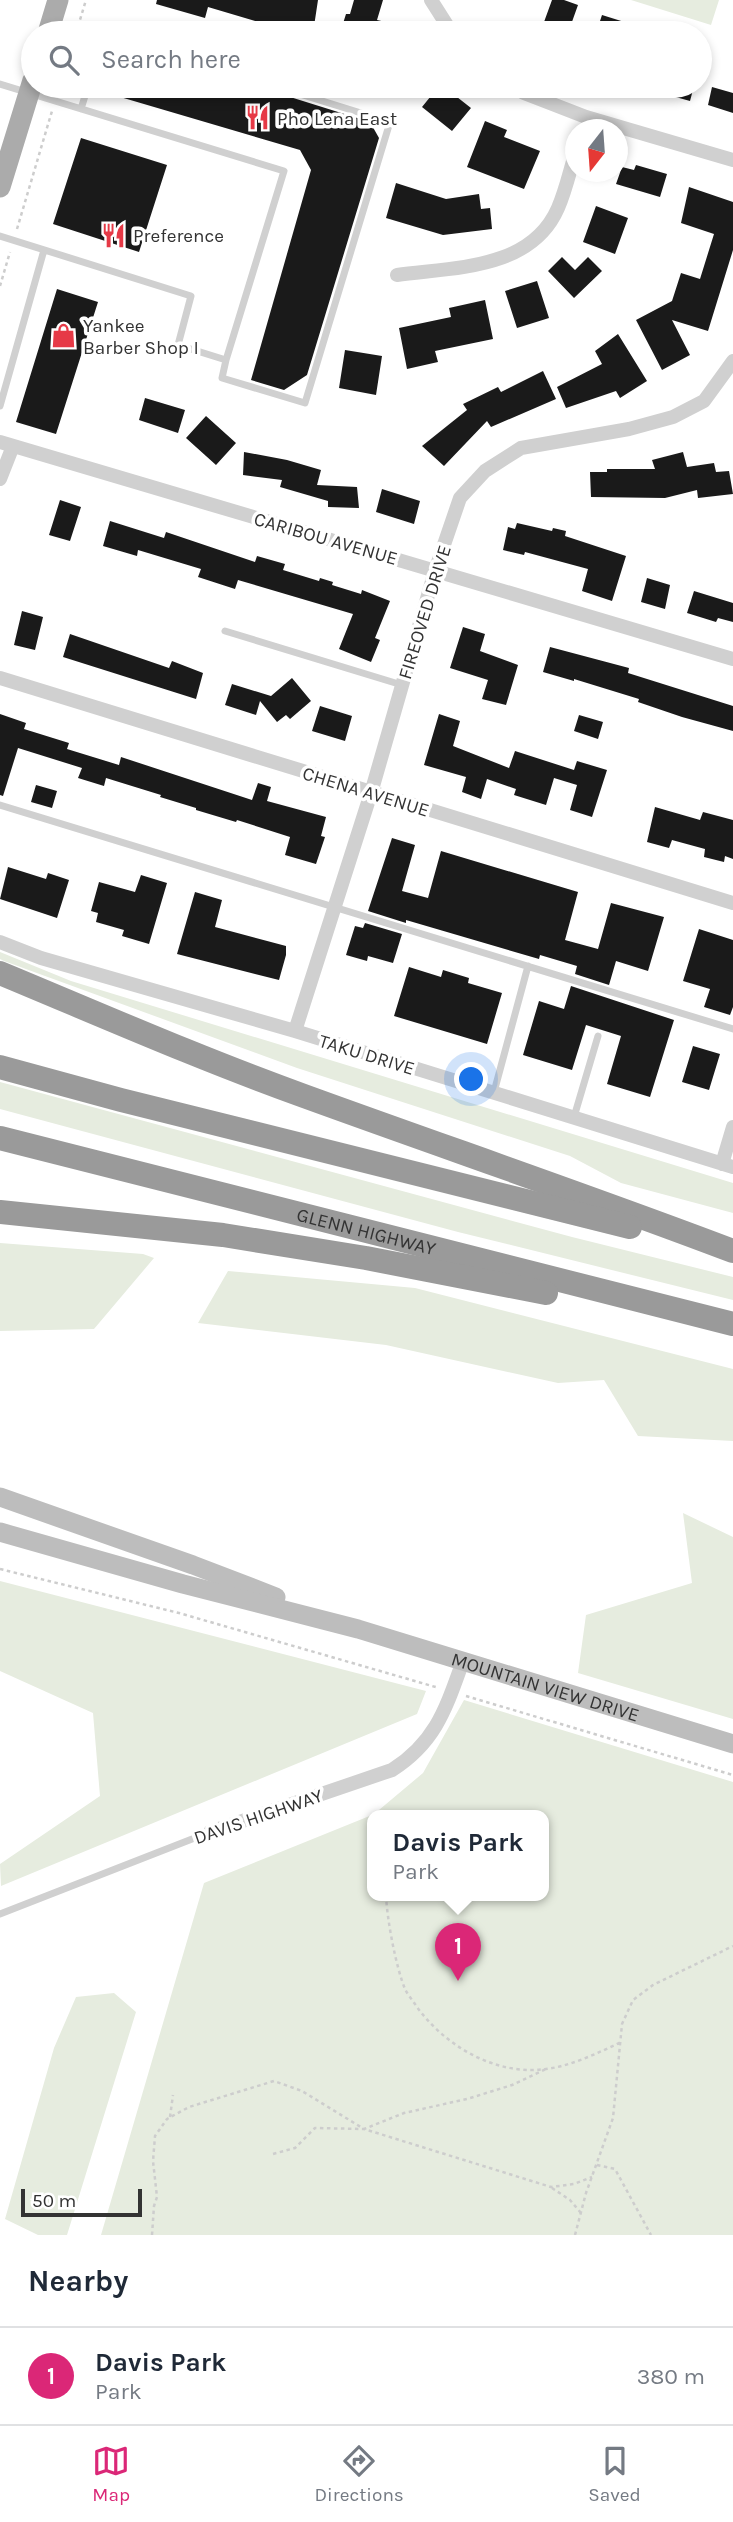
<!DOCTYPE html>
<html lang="en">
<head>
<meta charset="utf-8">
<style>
  body { margin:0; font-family:Karla,sans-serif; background:#f6f6f7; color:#1f2937 }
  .compass { position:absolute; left:565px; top:119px; width:63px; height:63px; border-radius:50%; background:#fff; box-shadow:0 4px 10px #0003; rotate:197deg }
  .scale { position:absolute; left:21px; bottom:18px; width:121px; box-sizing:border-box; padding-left:7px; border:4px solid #333; border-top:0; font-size:19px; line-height:24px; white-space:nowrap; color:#333; -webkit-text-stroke:5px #fff; paint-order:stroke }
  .you { position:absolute; left:472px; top:1080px; width:24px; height:24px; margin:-18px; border:5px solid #fff; border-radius:50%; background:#1a73e8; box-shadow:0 0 0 10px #1a73e833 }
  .badge { display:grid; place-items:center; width:46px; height:46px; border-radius:50%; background:#db2777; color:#fff; font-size:23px; font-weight:700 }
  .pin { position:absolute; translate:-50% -58px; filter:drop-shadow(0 2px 4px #0008) }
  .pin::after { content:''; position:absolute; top:37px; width:24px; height:21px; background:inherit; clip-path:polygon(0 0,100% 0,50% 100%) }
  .popup { position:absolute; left:367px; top:1810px; width:182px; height:91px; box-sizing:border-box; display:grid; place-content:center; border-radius:14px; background:#fff; filter:drop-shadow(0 2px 5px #0005); font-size:23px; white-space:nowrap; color:#747a83 }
  .popup b { font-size:26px; color:#1f2937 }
  .popup::after { content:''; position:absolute; left:50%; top:100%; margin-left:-14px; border:14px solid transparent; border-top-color:#fff }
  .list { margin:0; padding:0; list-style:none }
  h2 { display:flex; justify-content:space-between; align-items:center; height:91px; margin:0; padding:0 28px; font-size:30px }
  h2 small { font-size:23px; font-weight:400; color:#747a83 }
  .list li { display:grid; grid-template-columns:46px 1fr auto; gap:21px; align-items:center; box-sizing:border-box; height:98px; padding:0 28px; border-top:2px solid #e0e1e3 }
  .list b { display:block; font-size:26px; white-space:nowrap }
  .list p { margin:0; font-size:23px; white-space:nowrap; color:#747a83 }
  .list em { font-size:23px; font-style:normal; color:#747a83 }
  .icon { flex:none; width:38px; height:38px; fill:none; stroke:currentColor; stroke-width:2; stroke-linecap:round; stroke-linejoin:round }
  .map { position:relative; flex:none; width:733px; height:2235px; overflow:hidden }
  .search { position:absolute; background:#fff; box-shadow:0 4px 10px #0003; left:21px; right:21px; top:21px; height:77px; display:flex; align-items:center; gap:18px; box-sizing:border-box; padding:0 24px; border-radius:38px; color:#747a83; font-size:26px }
  .sheet { height:189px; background:#fff }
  nav { display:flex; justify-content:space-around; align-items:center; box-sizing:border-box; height:98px; border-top:2px solid #e0e1e3; background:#fff; font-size:19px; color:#747a83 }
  nav a { display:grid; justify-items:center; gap:4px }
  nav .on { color:#db2777 }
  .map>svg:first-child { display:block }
</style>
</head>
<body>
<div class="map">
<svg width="733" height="2235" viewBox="0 0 733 2235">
  <rect width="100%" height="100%" fill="#fff"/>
  <path fill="#e6ecdf" d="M631 0H719L711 25Z
    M0 952 71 981 733 1183V1213L621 1183 570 1156 297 1068 4 961 0 959Z
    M0 1082 572 1237 733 1277V1300L458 1232 0 1109Z
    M0 1243 143 1254 154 1258 94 1329 0 1331Z
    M228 1271 415 1288 733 1369V1441L638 1436 604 1380 558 1383 386 1345 198 1323Z
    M683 1513 733 1537V1719L578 1673 586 1615 692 1583Z
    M0 1581 426 1691 417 1714 1 1886 0 1864 100 1796 93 1713 0 1671Z
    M464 1700 733 1782V2235H101L204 1883 372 1815V1895H544V1815H373L423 1773Z
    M114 1993 136 2012 67 2235H38L5 2219 54 2048 76 1997Z"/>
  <path fill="#1a1a1a" d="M157 0H318L313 33H281L282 29 208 7 205 18 156 4Z
    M354 0H383L377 20 412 28V33H340L346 14H350Z
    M552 0H564L578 5 568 33H540Z
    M602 15 650 30V33H596Z
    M94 86H255L370 122 379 138 307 375 284 390 251 380 311 170 300 150 93 89Z
    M439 86H443L471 108 452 131 422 107Z
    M676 86H694L690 101 672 96Z
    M712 87 733 93V113L708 105Z
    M485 121 507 130 504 137 540 151 524 189 467 167Z
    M81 138 167 165 139 252 53 224Z
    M636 165 667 174 660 197 616 184 622 167 634 170Z
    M396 183 446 199 479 194 481 209 490 208 492 229 443 235 386 218Z
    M689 187 733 202V250L708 331 672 320 690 355 662 370 636 320 672 301 681 273 700 279 714 234 681 223Z
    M596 206 628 218 615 254 583 242Z
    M562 257 575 270 588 257 602 271 574 298 548 271Z
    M537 281 549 318 517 328 505 291Z
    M57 289 98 302 56 434 16 422Z
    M485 300 493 339 435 351 438 362 407 369 399 328 451 317 449 308Z
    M618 334 647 381 620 398 616 391 566 408 557 387 602 364 595 351Z
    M345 350 382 356 376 395 339 388Z
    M543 371 556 399 491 427 487 421 444 466 422 446 467 410 463 404 498 387 501 392Z
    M145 398 185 410 178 433 139 420Z
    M206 416 236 443 216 465 186 438Z
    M244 452 287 460 321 470 317 485 357 487 359 508 328 507V501L280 487 282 480 243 475Z
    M683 452 687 467 714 463 716 472 729 471 733 494 698 498 697 490 665 498 591 497 590 472H607V469H655L652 460Z
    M382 489 420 501 414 524 376 512Z
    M60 500 81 507 70 541 49 535Z
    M110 521 164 538 166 532 255 562 257 556 285 564 283 570 319 581 320 578 333 582 332 585 361 594 362 590 390 601 375 638 380 640 371 662 339 649 353 614 238 580 235 589 198 577 201 569 138 550 137 556 103 546Z
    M517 523 552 531 553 528 566 531 565 536 626 556 612 601 582 591 588 569 525 552 524 555 503 550 508 527 515 529Z
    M647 578 670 585 665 609 641 602Z
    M694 591 733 603V622L718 618 716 622 687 613Z
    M22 611 43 617 35 650 14 645Z
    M463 627 485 634 480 651 518 665 506 705 482 699 488 680 450 668Z
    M70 634 169 668 172 661 203 673 196 699 63 657Z
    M550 647 629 668 628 673 733 706V731L682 717 638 702 639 699 574 679V681L543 672Z
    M292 678 311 701 290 719 286 715 277 722 260 701 256 715 225 705 232 684 271 696Z
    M320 706 352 716 345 741 312 731Z
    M0 714 26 723 24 729 69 743 67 749 119 765 121 757 252 800 258 783 271 787 267 801 326 817 321 836 325 837 316 864 285 855 290 837 237 820 236 822 196 810V808L160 797 161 795 106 778 104 786 78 778 82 768 18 748 3 796 0 795Z
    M439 714 460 721 453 746 509 768 515 751 574 770 577 761 607 770 592 817 570 810 577 785 554 778 546 805 514 795 516 789 487 779 481 799 462 792 466 777 424 765Z
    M579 715 603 722 598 739 574 731Z
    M36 785 57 791 52 808 31 802Z
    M655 807 700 820 703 812 733 820V859L725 856 724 862 704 857 705 849 672 840 669 848 647 842Z
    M392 838 415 845 402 891 428 898 441 851 578 892 565 940 598 949 611 903 664 917 648 971 616 961 609 985 575 974 577 966 540 955 539 959 406 920V923L368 911Z
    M8 867 46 879 48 873 69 880 57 918 0 899Z
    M141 875 167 883 149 944 122 936 124 930 96 922 98 913 91 911 99 882 135 892Z
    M195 892 222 900 215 927 286 946V955L279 980 177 954Z
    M365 923 402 934 393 963 368 956 367 961 346 955 355 926 363 928Z
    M699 929 733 940V1007L730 1015 704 1007 710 989 683 981Z
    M409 967 441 977 443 970 469 978 468 983 502 993 487 1044 394 1016Z
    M571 986 674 1020 650 1097 607 1084 621 1036 586 1025 572 1070 523 1055 539 1001 564 1009Z
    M693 1046 720 1054 709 1090 682 1082Z"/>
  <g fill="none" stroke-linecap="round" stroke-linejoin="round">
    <path stroke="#cdcdcd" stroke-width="2.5" stroke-dasharray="3.5 3.5" stroke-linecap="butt" d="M76 33 86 0
      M17 229 52 111
      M0 286 10 252
      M0 1569 179 1613 439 1688
      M466 1696 733 1775
      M386 1895C387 1920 396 1967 405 1989 408 1995 413 2001 417 2007 445 2046 496 2076 546 2069 571 2066 598 2053 621 2042
      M170 2117 173 2095
      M273 2154 295 2148 315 2128 364 2129 551 2187 574 2184 592 2177
      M597 2165 615 2169 651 2235
      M552 2188 570 2200 581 2213
      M152 2235 154 2206 157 2197 153 2161 155 2136 167 2119 189 2107 274 2081 302 2091 364 2129 404 2113 467 2099 512 2085 546 2069
      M575 2235 586 2193 613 2118 622 2024 633 2000 653 1985 733 1946"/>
    <path stroke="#d0d0d0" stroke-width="7" d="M104 33H105
      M0 84 284 171 226 360 178 345 191 296 0 236
      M81 109 88 86
      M226 360 222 378 305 403 390 122 274 86
      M0 406 44 250
      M225 631 402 685
      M0 805 733 1029
      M494 1092 528 966
      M574 1117 598 1036
      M0 1914 210 1832"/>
    <path stroke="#d0d0d0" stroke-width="14" d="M431 0 452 33
      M513 86 524 93 586 117 733 160
      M397 275C454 267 531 270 558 208 566 190 570 170 576 151
      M0 442 733 659
      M0 479 13 446
      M0 678 733 903
      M0 942 41 958 295 1031 733 1167
      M295 1031 371 793 435 571 460 498 485 471 521 448 629 429 673 417 704 401 733 361
      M722 1164 733 1127
      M210 1832 392 1770C436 1742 446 1708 463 1661"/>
    <g stroke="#bdbdbd" stroke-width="19">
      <path d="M0 1497 193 1565 276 1597"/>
      <path id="s1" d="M0 1532 183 1584 358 1629 733 1744"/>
    </g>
    <path stroke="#ababab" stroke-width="21" d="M48 33 58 0
      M0 187 33 80"/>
    <g stroke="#9a9a9a" stroke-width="24">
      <path d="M0 973C101 1015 201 1059 304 1096 447 1148 591 1197 733 1251"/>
      <path d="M0 1067 121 1100 630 1227"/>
      <path id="s2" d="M0 1138 733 1324"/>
      <path d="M0 1212 223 1235 366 1258 546 1293"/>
    </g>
  </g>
  <defs>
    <symbol id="restaurant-bare" viewBox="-9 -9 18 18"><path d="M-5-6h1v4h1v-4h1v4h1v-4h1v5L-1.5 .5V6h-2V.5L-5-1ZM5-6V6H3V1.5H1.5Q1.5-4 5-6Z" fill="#e63946" stroke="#fff" stroke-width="2.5" paint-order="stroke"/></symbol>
    <symbol id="shop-bare" viewBox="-9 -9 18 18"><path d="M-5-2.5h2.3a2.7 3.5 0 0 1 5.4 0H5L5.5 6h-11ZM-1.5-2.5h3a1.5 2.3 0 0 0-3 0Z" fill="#e63946" stroke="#fff" stroke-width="2.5" paint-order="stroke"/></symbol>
  </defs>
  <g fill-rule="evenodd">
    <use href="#restaurant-bare" x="240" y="100" width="35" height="35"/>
    <use href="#restaurant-bare" x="96" y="218" width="35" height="35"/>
    <use href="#shop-bare" x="46" y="318" width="35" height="35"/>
  </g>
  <g text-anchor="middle" stroke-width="7" stroke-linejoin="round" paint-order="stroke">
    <g font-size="19" fill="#333" stroke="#fff" text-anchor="start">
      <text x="277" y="125">Pho Lena East</text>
      <text x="133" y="242">Preference</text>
      <text x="83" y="332">Yankee<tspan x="83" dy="22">Barber Shop I</tspan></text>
    </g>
    <g font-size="19" fill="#333" stroke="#fff">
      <text transform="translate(326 538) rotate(16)" y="7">CARIBOU AVENUE</text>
      <text transform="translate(424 612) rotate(-73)" y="7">FIREOVED DRIVE</text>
      <text transform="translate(366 791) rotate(17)" y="7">CHENA AVENUE</text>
      <text transform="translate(367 1054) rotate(17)" y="7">TAKU DRIVE</text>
      <text dy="7" stroke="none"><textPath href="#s2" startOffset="378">GLENN HIGHWAY</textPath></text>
      <text dy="7" stroke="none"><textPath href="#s1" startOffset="567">MOUNTAIN VIEW DRIVE</textPath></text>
      <text transform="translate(258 1816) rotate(-19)" y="7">DAVIS HIGHWAY</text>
    </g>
  </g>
</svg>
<svg class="compass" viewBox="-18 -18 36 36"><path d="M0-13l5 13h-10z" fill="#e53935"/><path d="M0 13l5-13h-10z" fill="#747a83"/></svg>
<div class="scale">50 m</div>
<div class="you"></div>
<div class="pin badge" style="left:458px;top:1981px">1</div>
<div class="popup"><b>Davis Park</b>Park</div>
<div class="search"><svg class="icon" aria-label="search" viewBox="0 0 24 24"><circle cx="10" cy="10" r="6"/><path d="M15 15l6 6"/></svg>Search here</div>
</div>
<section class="sheet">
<h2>Nearby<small></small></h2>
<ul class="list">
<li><span class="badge">1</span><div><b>Davis Park</b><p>Park</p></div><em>380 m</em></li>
</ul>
</section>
<nav>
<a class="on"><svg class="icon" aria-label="map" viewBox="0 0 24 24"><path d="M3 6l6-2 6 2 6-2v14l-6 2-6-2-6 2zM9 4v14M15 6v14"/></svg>Map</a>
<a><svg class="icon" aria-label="directions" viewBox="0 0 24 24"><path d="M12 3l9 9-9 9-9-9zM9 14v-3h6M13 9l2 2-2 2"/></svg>Directions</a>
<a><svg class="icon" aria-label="saved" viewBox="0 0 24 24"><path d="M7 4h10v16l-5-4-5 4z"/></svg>Saved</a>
</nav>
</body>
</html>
